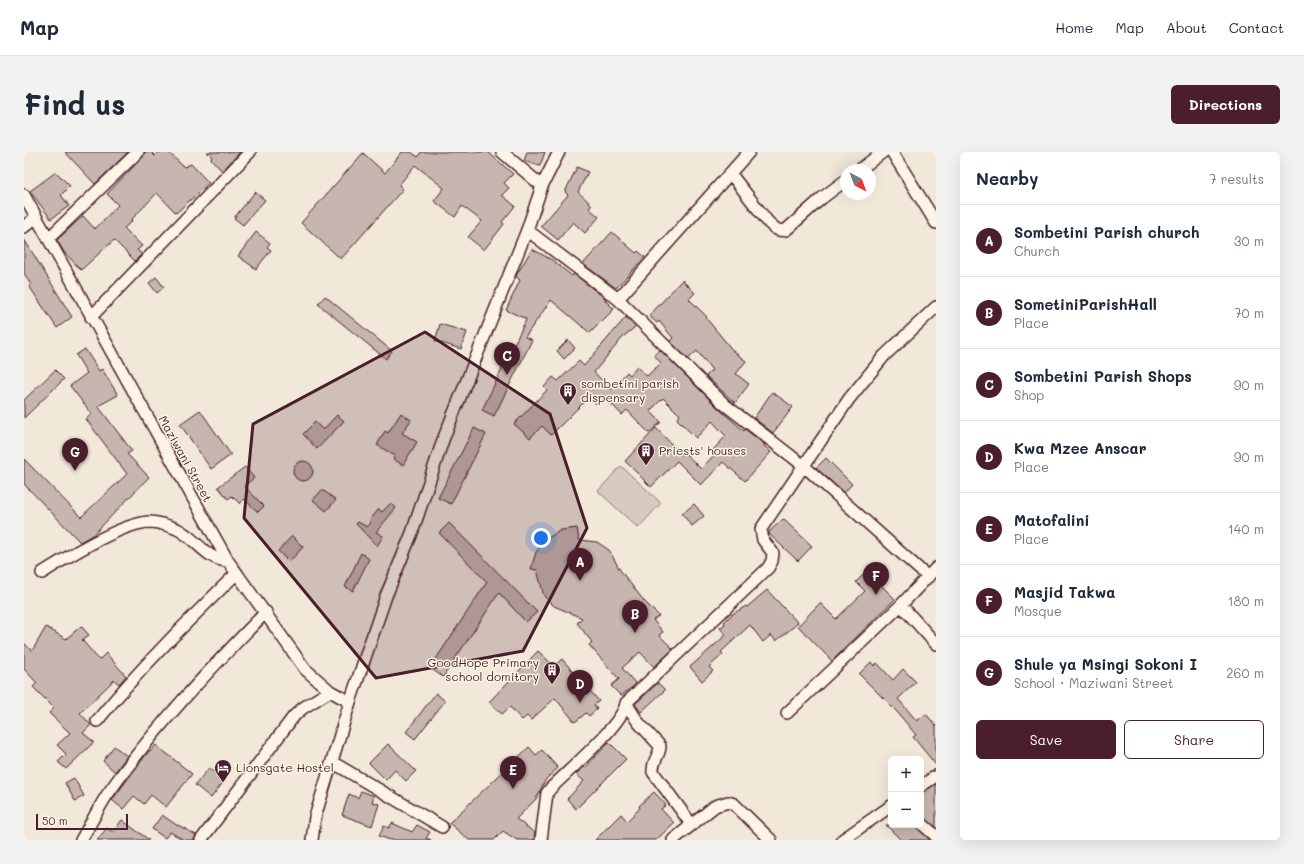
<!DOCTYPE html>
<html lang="en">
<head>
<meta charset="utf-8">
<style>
  body { margin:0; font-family:Mali,sans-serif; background:#f2f2f3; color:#1f2937 }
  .controls { position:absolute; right:12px; bottom:12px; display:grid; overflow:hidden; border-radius:6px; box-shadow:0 4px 16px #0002 }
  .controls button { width:36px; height:36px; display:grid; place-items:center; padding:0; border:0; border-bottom:1px solid #e0e1e3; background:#fff; color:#1f2937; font:20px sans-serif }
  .compass { position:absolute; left:816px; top:12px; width:36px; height:36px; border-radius:50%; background:#fff; box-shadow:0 4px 16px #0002; rotate:139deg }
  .scale { position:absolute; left:12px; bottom:10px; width:92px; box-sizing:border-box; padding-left:4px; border:2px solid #4a1f2b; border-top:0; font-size:11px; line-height:14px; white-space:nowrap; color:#4a1f2b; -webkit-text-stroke:3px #fcf5e5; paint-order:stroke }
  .you { position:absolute; left:517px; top:386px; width:14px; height:14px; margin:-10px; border:3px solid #fff; border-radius:50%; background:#1a73e8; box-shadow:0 0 0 6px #1a73e833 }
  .badge { display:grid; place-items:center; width:26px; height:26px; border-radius:50%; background:#4a1f2b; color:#fff; font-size:13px; font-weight:700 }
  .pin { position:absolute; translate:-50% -33px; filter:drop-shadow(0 1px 2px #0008) }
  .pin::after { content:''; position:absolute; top:21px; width:14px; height:12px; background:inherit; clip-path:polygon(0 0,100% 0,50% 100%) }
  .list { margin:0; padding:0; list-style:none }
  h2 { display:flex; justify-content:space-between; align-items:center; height:52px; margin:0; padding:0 16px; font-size:17px }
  h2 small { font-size:13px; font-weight:400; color:#747a83 }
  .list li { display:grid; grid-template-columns:26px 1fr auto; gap:12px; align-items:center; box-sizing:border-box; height:72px; padding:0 16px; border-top:1px solid #e0e1e3 }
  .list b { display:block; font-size:15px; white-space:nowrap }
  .list p { margin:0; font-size:13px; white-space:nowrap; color:#747a83 }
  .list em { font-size:13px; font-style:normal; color:#747a83 }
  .actions { display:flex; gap:8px; padding:12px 16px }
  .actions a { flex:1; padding:9px 0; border:1px solid #4a1f2b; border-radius:6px; text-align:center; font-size:14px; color:#4a1f2b }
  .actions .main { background:#4a1f2b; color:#fff }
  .map { position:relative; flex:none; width:912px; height:688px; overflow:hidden; border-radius:6px }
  header { display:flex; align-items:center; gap:24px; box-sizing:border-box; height:56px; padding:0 20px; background:#fff; border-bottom:1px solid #e0e1e3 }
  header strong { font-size:19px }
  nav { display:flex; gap:22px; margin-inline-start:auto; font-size:14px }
  .intro { display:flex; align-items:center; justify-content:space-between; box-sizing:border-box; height:96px; padding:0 24px }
  h1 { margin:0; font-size:28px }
  .button { padding:10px 18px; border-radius:6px; background:#4a1f2b; color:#fff; font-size:14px; font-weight:700 }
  main { display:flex; gap:24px; padding:0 24px }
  aside { flex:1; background:#fff; border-radius:6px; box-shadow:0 4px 16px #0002 }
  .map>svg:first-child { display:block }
</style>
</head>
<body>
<header>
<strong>Map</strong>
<nav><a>Home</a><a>Map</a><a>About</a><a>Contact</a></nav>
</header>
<div class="intro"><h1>Find us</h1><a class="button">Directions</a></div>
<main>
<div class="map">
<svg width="912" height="688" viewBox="0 0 912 688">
  <rect width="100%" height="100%" fill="#f1e8da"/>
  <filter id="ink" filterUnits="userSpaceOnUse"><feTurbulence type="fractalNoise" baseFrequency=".025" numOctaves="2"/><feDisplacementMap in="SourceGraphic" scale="8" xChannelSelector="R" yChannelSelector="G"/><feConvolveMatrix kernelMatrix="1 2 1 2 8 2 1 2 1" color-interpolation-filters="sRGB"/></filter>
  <g filter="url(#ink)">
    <path fill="#d8cac0" stroke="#917476" d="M597 314 637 351 614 376 574 339Z"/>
    <path fill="#c7b6af" stroke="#4a1f2b" d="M41 0H104L71 32Z
      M121 0H127L131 4 135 0H144L160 15 167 12 185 31 152 61 133 41 107 68 108 69 100 76 118 94 113 98 118 102 111 109 90 88 57 118 40 100 33 88 59 64 71 77 94 53 83 42 119 5Z
      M183 0H216L198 19 187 7 188 5Z
      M378 0H387L394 5 397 0H464L489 22 480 31 485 36 478 43 491 54 478 70 480 72 460 98 444 85 458 69 438 54 431 65 410 49 420 36 391 13 375 33 379 37 317 107 277 71 339 1 361 21Z
      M503 0H521L516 14 500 9Z
      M553 15 564 20 554 40 568 53 565 56 575 65 561 81 549 70 534 88 517 74 544 43 541 40Z
      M32 20 46 34 37 43 45 54 27 67 6 39Z
      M231 40 241 48 219 73 210 66Z
      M232 80 246 91 243 95 247 98 232 117 214 104Z
      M588 80 612 101 614 99 621 105 592 136 559 112Z
      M0 87 48 165 33 176 5 134 7 133 0 121Z
      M508 97 528 108 548 124 550 122 582 147 581 148 590 157 566 181 527 148 501 185 508 188 470 264 458 258 501 170 502 167 482 158 496 128 492 125 493 122Z
      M132 125 140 135 133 141 125 131Z
      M658 128 671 141 665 147 683 165 682 166 710 200 722 209 712 222 725 232 711 251 682 224 688 218 673 199 664 207 646 189 649 186 635 169 633 171 625 164Z
      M301 144 368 199 362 207 294 152Z
      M602 165 611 175 600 184 570 220 587 238 603 220 606 223 613 215 623 224 637 211 630 203 636 198 695 257 720 279 721 277 741 293 740 294 747 300 721 329 699 310 677 333 653 309 627 335 601 309 632 276 658 303 661 301 677 317 692 301 689 298 702 284 688 269 672 286 653 267 656 263 639 246 626 259 637 270 625 281 603 258 598 263 580 244 572 252 565 245 527 283 518 274 506 286 490 272 523 238 520 235 529 225 534 229 555 209 560 214Z
      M416 172 443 180 437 197 411 189Z
      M544 188 551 196 540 207 533 199Z
      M61 197 75 219 78 217 94 243 74 254 108 299 103 302 125 325 70 382 56 390 0 332V307L57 365 103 322 62 267 68 262 46 234 63 221 52 203Z
      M31 218 40 227 0 266V248Z
      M748 240 769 255 749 281 730 266Z
      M176 258 207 303 187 317 156 272Z
      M377 261 387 268 378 281 393 290 379 313 369 307 371 304 353 293 361 279 364 281Z
      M313 263 320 269 293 297 279 282 291 270 299 278Z
      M450 276 462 282 427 352 414 346Z
      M802 306 828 332 820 341 792 316Z
      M269 319a10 10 0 1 1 20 0a10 10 0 1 1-20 0Z
      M221 315 230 326 220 334 240 354 234 360 220 347 216 352 208 344 204 347 194 335Z
      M297 339H300L312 348 302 359 289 348Z
      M367 351 372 356 352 380 359 384 353 394 332 372 334 370 343 375 347 371 345 369 355 357 358 360Z
      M670 352 680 364 668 374 658 362Z
      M759 367 788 394 774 409 745 382V380Z
      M425 371 513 460 502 470 475 441 419 525 406 516 463 430 415 381Z
      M553 376 555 388 573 390 585 398 596 418 620 449 635 464 629 468 639 480 635 483 649 497 630 515 616 500 598 516 612 532 597 544 587 534 595 527 565 493 568 490 553 471 558 466 530 454 520 444 513 418 507 417 512 400 524 386 537 378Z
      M268 384 279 395 265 410 254 399Z
      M337 401 345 407 329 439 321 435Z
      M847 415 859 427 856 432 871 447 808 509 774 474 796 451 812 467 841 439 832 430Z
      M743 438 774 471 752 489 747 483 739 490 726 473 697 500 699 502 685 515 689 519 678 529 666 515 702 483 696 476 701 472 700 470 707 463 722 454 723 455Z
      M57 474 65 483 58 488 75 508 82 501 102 524 95 532 90 528 56 561 67 573 59 581 70 590 42 617 34 610 42 602 33 593 46 581 25 561 30 556 9 535 13 531 0 517V491L8 499 22 475 42 487Z
      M514 499 530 514 538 507 575 549 570 553 573 557 565 564 562 561 551 570 531 546 507 568 503 564 498 568 486 555 478 562 465 550Z
      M847 510 850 514 853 511 869 528 879 517 892 530 874 547 893 569 902 562 912 574V613L889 585 892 583 874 561 835 522Z
      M634 531 641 538 617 560 611 552Z
      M412 541 421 549 391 587 382 580Z
      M585 590 602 607 552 657 543 647 560 629 552 622 560 615 561 616Z
      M364 592 392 619 382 629 371 618 362 628 345 611Z
      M132 593 168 622 142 655 127 643 120 652 110 644 99 657 88 648 125 599 126 600Z
      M90 594 103 604 91 620 79 609Z
      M505 595 512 603 518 598 534 616 522 627 512 647 492 667 511 681 510 688H493L479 679 470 688H445L425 671Z
      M185 616 201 628 187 646 171 633Z
      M50 626 60 644 51 649 41 631Z
      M912 632V675L897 664V641Z
      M337 639 350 644 348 650 355 652 348 674 318 663 325 642 334 646Z
      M630 640 642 653 637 657 650 671 632 688H571L597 662 603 669 616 656 615 654Z
      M138 663 154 674V673L172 683 170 688H160L146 680 141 686 128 677Z
      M98 668 125 688H73L83 676 89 680Z
      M368 671 388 680 393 673 406 680 402 686 407 688H366L355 684 360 674 365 676Z
      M862 673H890L906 688H877Z"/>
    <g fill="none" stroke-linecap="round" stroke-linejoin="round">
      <defs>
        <path id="minor" d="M478 0 518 34
          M868 0 912 71
          M835 18 859 0
          M706 21 744 70C750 76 754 80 762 78L798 46 822 28
          M0 43 204 409 281 517 306 539 326 550
          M0 75 12 65
          M503 78 594 147 700 252 780 314 904 425
          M25 86 114 0
          M594 147 725 0
          M67 165 226 0
          M18 421C43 405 97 371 126 370 133 370 146 374 153 377 172 386 182 408 204 409
          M877 453 912 492
          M602 551 614 570 636 594C636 604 628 608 629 620L665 669 666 673
          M763 561 877 453 912 416
          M73 569C116 516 165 468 213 421
          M308 610 418 675
          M897 634 912 624
          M897 671 912 684
          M57 688C66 673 74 657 83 643 129 577 186 517 242 460
          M177 688 270 564 279 556 306 539
          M288 688 291 665 326 550 362 444 388 381 419 288 503 78 518 34 535 0
          M517 688 523 641 527 636C544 619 599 572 602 551L744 416 748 409 749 401 739 388 737 377 825 247 860 204 912 155
          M649 688 691 654 704 650 710 652 747 688
          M818 688 867 654"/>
      </defs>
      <use href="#minor" stroke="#4a1f2b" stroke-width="14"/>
      <use href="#minor" stroke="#fcf5e5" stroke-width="11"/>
    </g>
  </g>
  <path fill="#4a1f2b" fill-opacity="0.2" stroke="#4a1f2b" stroke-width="3" stroke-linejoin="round" d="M401 180 526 262 563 376 499 499 352 526 220 366 229 272Z"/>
  <defs>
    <symbol id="building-pin" viewBox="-11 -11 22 30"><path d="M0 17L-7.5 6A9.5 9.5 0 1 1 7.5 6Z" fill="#4a1f2b" stroke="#fcf5e5"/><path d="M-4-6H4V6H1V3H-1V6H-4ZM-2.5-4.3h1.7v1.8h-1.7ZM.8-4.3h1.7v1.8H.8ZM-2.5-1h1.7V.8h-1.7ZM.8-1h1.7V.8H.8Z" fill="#fff"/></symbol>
    <symbol id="hotel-pin" viewBox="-11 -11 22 30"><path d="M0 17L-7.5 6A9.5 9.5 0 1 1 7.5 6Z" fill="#4a1f2b" stroke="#fcf5e5"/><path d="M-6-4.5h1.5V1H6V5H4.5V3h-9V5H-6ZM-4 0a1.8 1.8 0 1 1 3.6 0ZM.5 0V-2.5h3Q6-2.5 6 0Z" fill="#fff"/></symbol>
  </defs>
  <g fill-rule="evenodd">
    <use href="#building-pin" x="534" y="229" width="20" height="27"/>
    <use href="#building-pin" x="612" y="289" width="20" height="27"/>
    <use href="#building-pin" x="518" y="508" width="20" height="27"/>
    <use href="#hotel-pin" x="189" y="606" width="20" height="27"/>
  </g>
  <g text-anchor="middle" stroke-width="3" stroke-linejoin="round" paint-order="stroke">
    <g font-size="12" fill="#4a1f2b" stroke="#fcf5e5" text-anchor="start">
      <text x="557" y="236">sombetini parish<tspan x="557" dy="14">dispensary</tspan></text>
      <text x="635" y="303">Priests' houses</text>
      <text x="515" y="515" text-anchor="end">GoodHope Primary<tspan x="515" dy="14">school domitory</tspan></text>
      <text x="212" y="620">Lionsgate Hostel</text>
    </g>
    <g font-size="12" fill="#4a1f2b" stroke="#fcf5e5">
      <text transform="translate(161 307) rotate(61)" y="4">Maziwani Street</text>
    </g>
  </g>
</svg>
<div class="controls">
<button>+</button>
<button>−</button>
</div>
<svg class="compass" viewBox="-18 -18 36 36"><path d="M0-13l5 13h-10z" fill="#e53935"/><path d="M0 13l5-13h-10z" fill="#747a83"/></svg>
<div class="scale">50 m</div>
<div class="you"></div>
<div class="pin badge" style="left:556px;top:429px">A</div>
<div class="pin badge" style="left:611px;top:481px">B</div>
<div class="pin badge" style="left:483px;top:223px">C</div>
<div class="pin badge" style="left:556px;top:551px">D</div>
<div class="pin badge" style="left:489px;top:637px">E</div>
<div class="pin badge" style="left:852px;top:443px">F</div>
<div class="pin badge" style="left:51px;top:319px">G</div>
</div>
<aside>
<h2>Nearby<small>7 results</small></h2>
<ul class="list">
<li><span class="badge">A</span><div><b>Sombetini Parish church</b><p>Church</p></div><em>30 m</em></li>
<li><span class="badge">B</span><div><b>SometiniParishHall</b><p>Place</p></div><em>70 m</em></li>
<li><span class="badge">C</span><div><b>Sombetini Parish Shops</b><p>Shop</p></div><em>90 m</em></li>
<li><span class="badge">D</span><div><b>Kwa Mzee Anscar</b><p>Place</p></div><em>90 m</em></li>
<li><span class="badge">E</span><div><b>Matofalini</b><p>Place</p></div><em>140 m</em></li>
<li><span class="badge">F</span><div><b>Masjid Takwa</b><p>Mosque</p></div><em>180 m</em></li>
<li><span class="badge">G</span><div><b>Shule ya Msingi Sokoni I</b><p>School · Maziwani Street</p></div><em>260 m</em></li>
</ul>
<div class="actions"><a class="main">Save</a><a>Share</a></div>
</aside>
</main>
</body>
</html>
